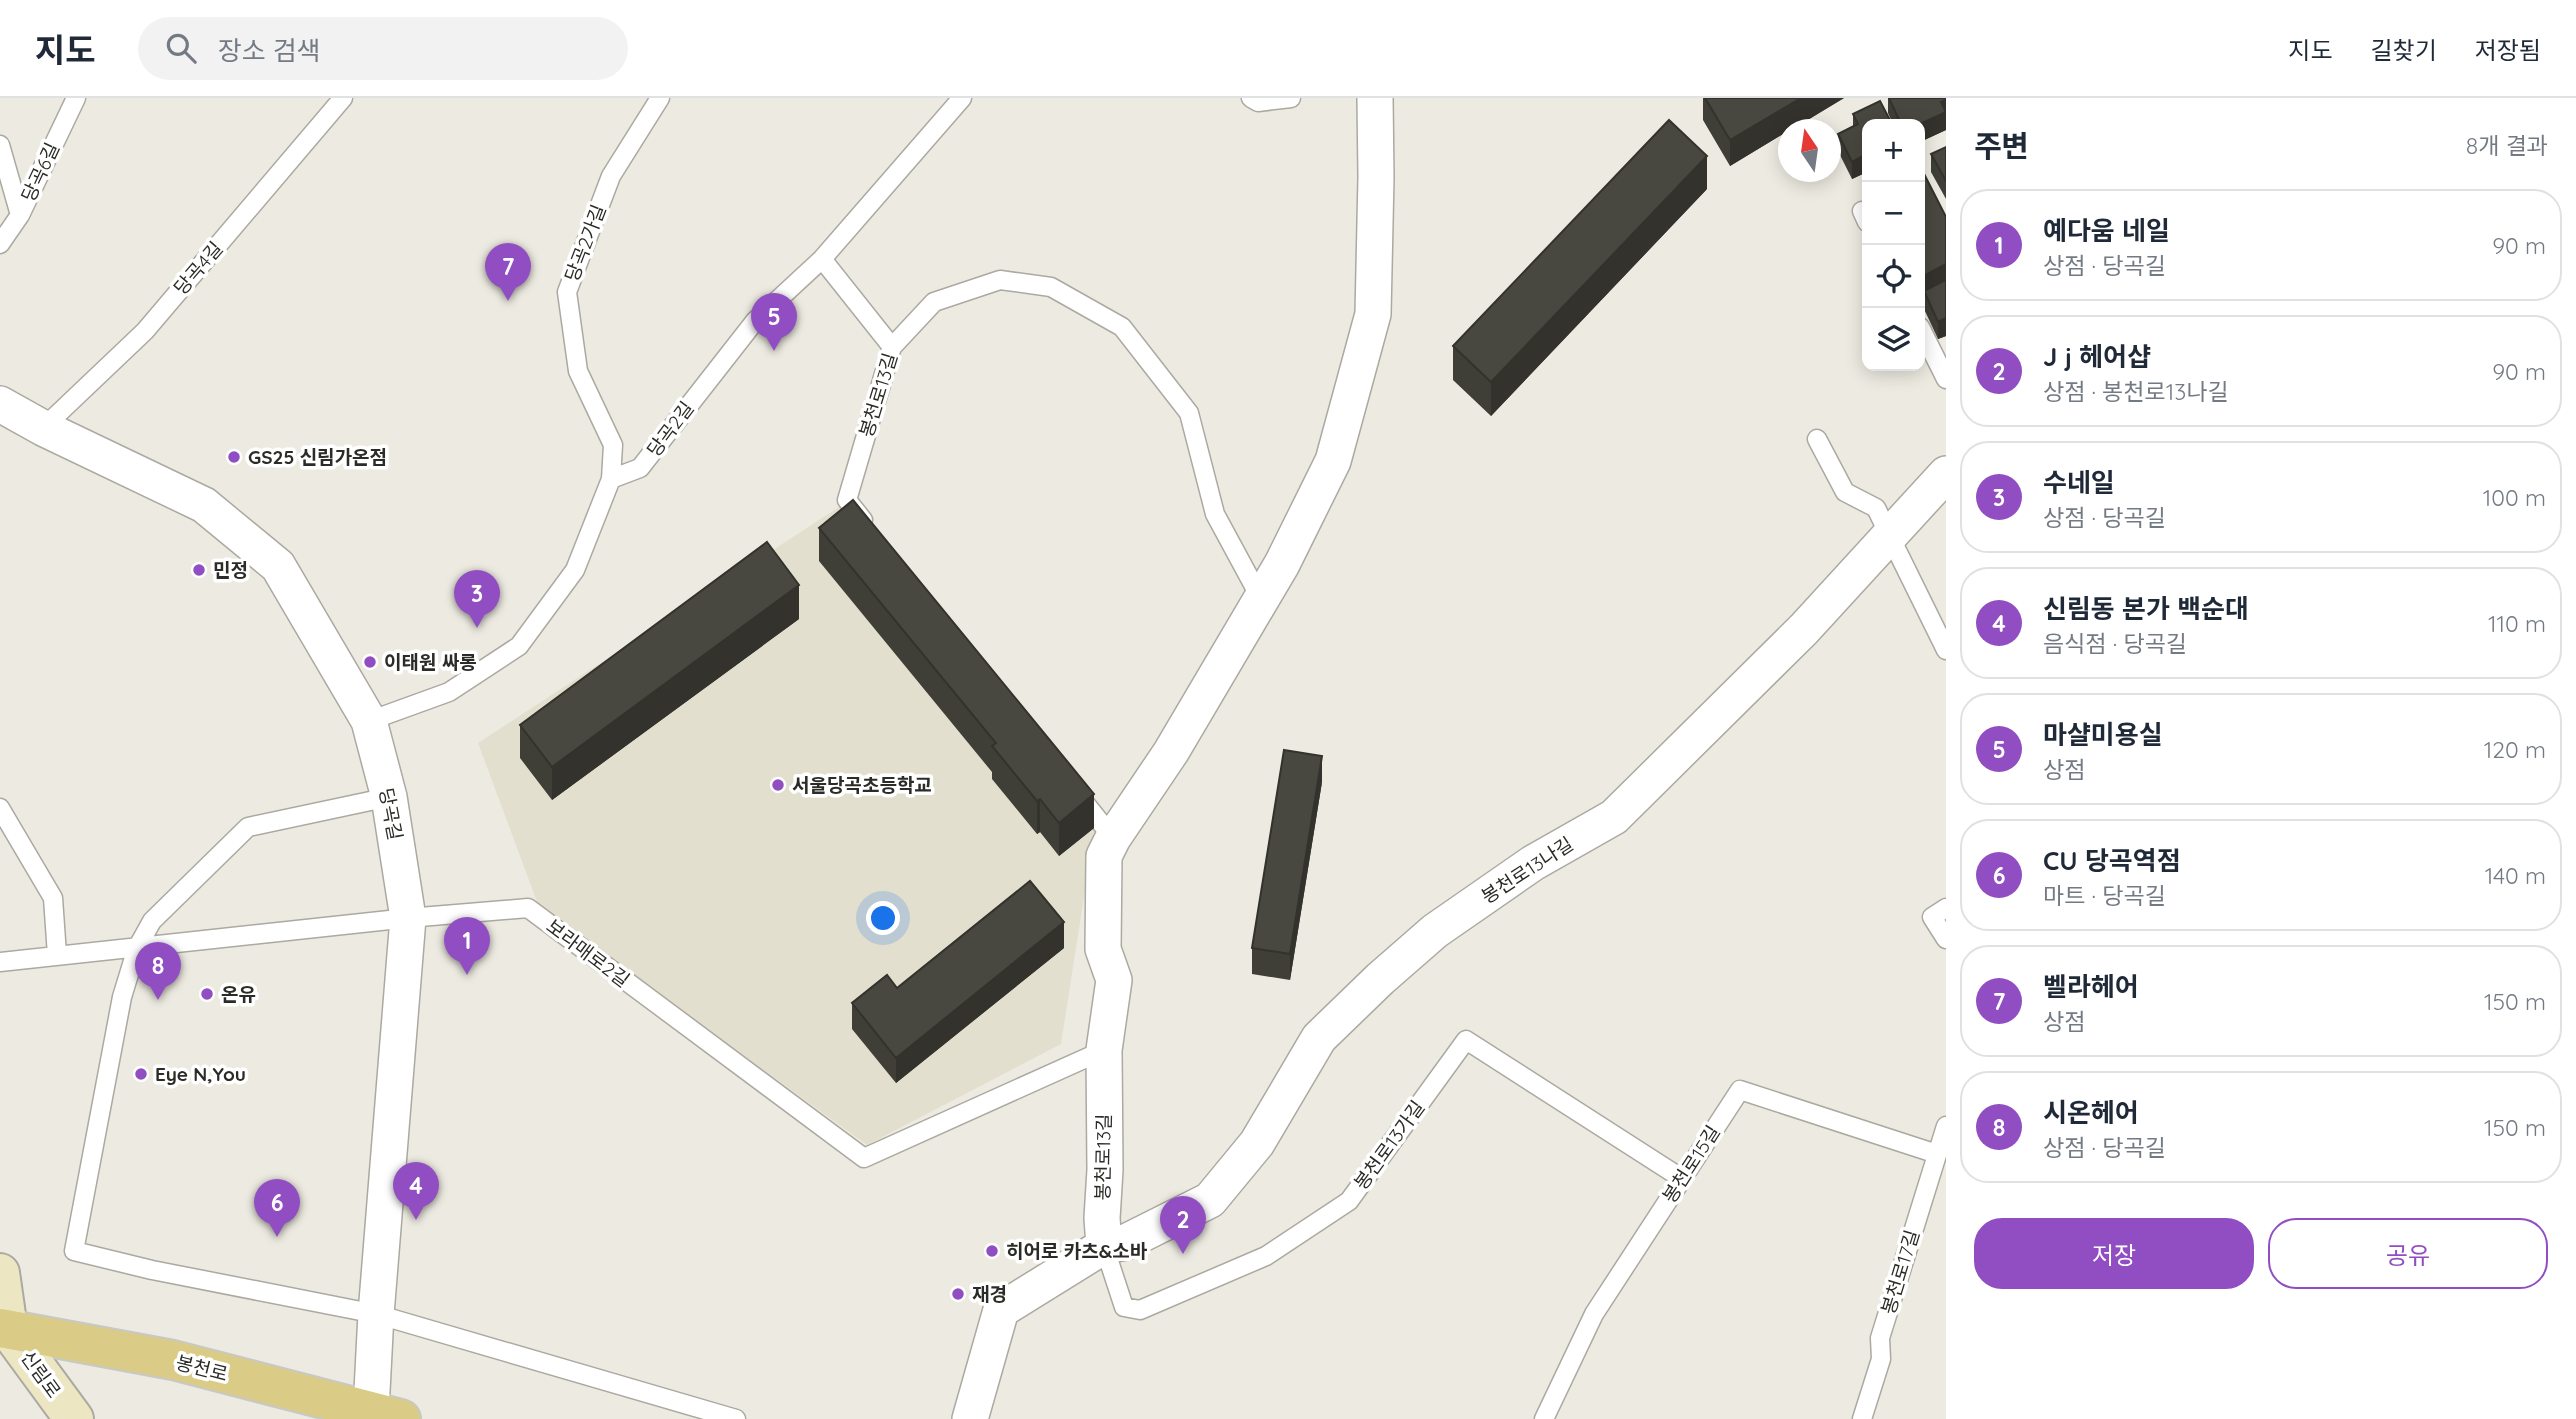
<!DOCTYPE html>
<html lang="ko">
<head>
<meta charset="utf-8">
<style>
  body { margin:0; font-family:Quicksand,"Noto Sans KR",sans-serif; background:#f2f2f3; color:#1f2937 }
  .controls { position:absolute; right:21px; top:21px; display:grid; overflow:hidden; border-radius:14px; box-shadow:0 4px 18px #0003 }
  .controls button { width:63px; height:63px; display:grid; place-items:center; padding:0; border:0; border-bottom:2px solid #e0e1e3; background:#fff; color:#1f2937; font:35px sans-serif }
  .compass { position:absolute; left:1778px; top:21px; width:63px; height:63px; border-radius:50%; background:#fff; box-shadow:0 4px 18px #0003; rotate:347deg }
  .you { position:absolute; left:884px; top:821px; width:24px; height:24px; margin:-18px; border:5px solid #fff; border-radius:50%; background:#1a73e8; box-shadow:0 0 0 10px #1a73e833 }
  .badge { display:grid; place-items:center; width:46px; height:46px; border-radius:50%; background:#914ec3; color:#fff; font-size:23px; font-weight:700 }
  .pin { position:absolute; translate:-50% -58px; filter:drop-shadow(0 2px 4px #0008) }
  .pin::after { content:''; position:absolute; top:37px; width:24px; height:21px; background:inherit; clip-path:polygon(0 0,100% 0,50% 100%) }
  .list { margin:0; padding:0; list-style:none }
  h2 { display:flex; justify-content:space-between; align-items:center; height:91px; margin:0; padding:0 28px; font-size:30px }
  h2 small { font-size:23px; font-weight:400; color:#747a83 }
  .list li { display:grid; grid-template-columns:46px 1fr auto; gap:21px; align-items:center; box-sizing:border-box; height:112px; margin:0 14px 14px; padding:0 14px; border:2px solid #e0e1e3; border-radius:28px }
  .list b { display:block; font-size:26px; white-space:nowrap }
  .list p { margin:0; font-size:23px; white-space:nowrap; color:#747a83 }
  .list em { font-size:23px; font-style:normal; color:#747a83 }
  .actions { display:flex; gap:14px; padding:21px 28px }
  .actions a { flex:1; padding:16px 0; border:2px solid #914ec3; border-radius:28px; text-align:center; font-size:24px; color:#914ec3 }
  .actions .main { background:#914ec3; color:#fff }
  .icon { flex:none; width:38px; height:38px; fill:none; stroke:currentColor; stroke-width:2; stroke-linecap:round; stroke-linejoin:round }
  .map { position:relative; flex:none; width:1946px; height:1321px; overflow:hidden }
  header { display:flex; align-items:center; gap:42px; box-sizing:border-box; height:98px; padding:0 35px; background:#fff; border-bottom:2px solid #e0e1e3 }
  header strong { font-size:33px }
  nav { display:flex; gap:38px; margin-inline-start:auto; font-size:24px }
  .search { width:490px; height:63px; background:#f2f2f3; display:flex; align-items:center; gap:18px; box-sizing:border-box; padding:0 24px; border-radius:38px; color:#747a83; font-size:26px }
  main { display:flex }
  aside { flex:1; background:#fff }
  .map>svg:first-child { display:block }
</style>
</head>
<body>
<header>
<strong>지도</strong>
<div class="search"><svg class="icon" aria-label="search" viewBox="0 0 24 24"><circle cx="10" cy="10" r="6"/><path d="M15 15l6 6"/></svg>장소 검색</div>
<nav><a>지도</a><a>길찾기</a><a>저장됨</a></nav>
</header>
<main>
<div class="map">
<svg width="1946" height="1321" viewBox="0 0 1946 1321">
  <rect width="100%" height="100%" fill="#edebe1"/>
  <path fill="#e3dfcf" d="M842 407 1095 729 1061 946 867 1047 539 809 478 645Z"/>
  <g fill="none" stroke-linecap="round" stroke-linejoin="round">
    <defs>
      <path id="service" d="M1251 0 1258 4 1291 0
        M0 47 20 117
        M1862 113 1867 124
        M0 146 20 117 76 0
        M822 161 892 249
        M1920 229 1946 281
        M43 330 145 233 343 0
        M1817 341 1845 394 1876 410 1946 552
        M611 381 613 347 578 273 567 194 611 78 660 0
        M863 422 847 402 892 249 934 204 1000 182 1051 189 1122 229 1189 315 1215 416 1261 501
        M369 623 449 594 519 548 575 472 611 381 640 370 755 223 822 161 962 0
        M389 699 248 729 152 823 137 850 122 899 74 1153 152 1172 376 1216 736 1321
        M1081 700 1113 740
        M0 710 53 800 57 857
        M1946 810 1932 819 1946 841
        M0 864 408 820 528 810 864 1060 1104 952
        M1104 1148 1124 1209 1140 1212 1266 1158 1349 1103 1466 942 1681 1080
        M1544 1321 1594 1216 1740 992 1937 1056
        M1862 1321 1881 1261 1880 1240 1946 1028"/>
      <path id="minor" d="M0 306 43 330 204 407 278 468 369 623 389 699 408 820 376 1216 371 1312
        M1104 1148 1126 1144 1210 1102 1257 1045 1319 940 1380 881 1435 833 1533 765 1614 719 1804 531 1946 376
        M970 1321 1001 1212 1104 1148 1102 1120 1105 1072 1104 952 1114 882 1103 851 1104 758 1113 740 1171 654 1282 466 1333 363 1373 216 1376 79 1375 0"/>
      <path id="secondary" d="M0 1175 8 1231
        M0 1226 8 1231 74 1321"/>
      <path id="primary" d="M0 1230 173 1262 401 1321"/>
    </defs>
    <use href="#service" stroke="#aba9a0" stroke-width="21"/>
    <use href="#minor" stroke="#aba9a0" stroke-width="38"/>
    <use href="#secondary" stroke="#aba9a0" stroke-width="42"/>
    <use href="#primary" stroke="#c8c8c7" stroke-width="42"/>
    <use href="#service" stroke="#fff" stroke-width="18"/>
    <use href="#minor" stroke="#fff" stroke-width="35"/>
    <use href="#secondary" stroke="#ece6c3" stroke-width="38"/>
    <use href="#primary" stroke="#dacc86" stroke-width="38"/>
  </g>
  <path fill="#3f3e37" d="M1703 0H1844L1791 32H1788V33L1730 68 1703 22Z
    M1888 0H1946V32L1920 44V26H1893L1888 15Z
    M1853 16 1867 26V74L1852 81 1838 53V36L1853 28Z
    M1946 49V101L1931 74V56Z
    M1707 91 1491 318 1453 282V248Z
    M1946 119V238L1938 241 1924 211V195L1920 197Z
    M819 430 1094 730 1059 758 1040 734 1037 736 992 681V674L819 463Z
    M799 521 552 702 520 660V627Z
    M1322 684 1290 882 1252 876V850Z
    M1064 850 896 985 852 931V905L897 890Z"/>
  <path fill="#33322d" d="M1801 0H1844L1791 32H1788V33L1730 68V42Z
    M1946 2V32L1920 44V26L1941 4Z
    M1867 56V74L1852 81V64Z
    M1707 58V91L1491 318V284Z
    M1946 166V184L1924 193V195L1920 197V180Z
    M1946 220V238L1938 241V224Z
    M799 487V521L552 702V669Z
    M1322 658V684L1290 882V856Z
    M1094 696V730L1059 758V725Z
    M1040 701V734L1037 736V703Z
    M1064 824V850L896 985V960Z"/>
  <path fill="#494840" stroke="#33322d" stroke-width="2" d="M1705 0H1801L1730 42Z
    M1889 0H1946V2L1941 4 1946 14 1920 26H1901Z
    M1880 3 1892 26H1867V56L1852 64 1838 36 1858 26 1853 16Z
    M1669 22 1707 58 1491 284 1453 248Z
    M1946 49V83L1931 56Z
    M1920 68 1946 119V166L1920 180Z
    M1946 182V220L1938 224 1924 193Z
    M853 402 1094 696 1059 725 1040 701 1037 703 992 648 996 645 819 430Z
    M767 444 799 487 552 669 520 627Z
    M1284 652 1322 658 1290 856 1252 850Z
    M1030 783 1064 824 896 960 852 905 887 877 897 890Z"/>
  <g fill="#914ec3" stroke="#fff" stroke-width="2.5">
    <circle cx="234" cy="359" r="7"/>
    <circle cx="199" cy="472" r="7"/>
    <circle cx="370" cy="564" r="7"/>
    <circle cx="778" cy="687" r="7"/>
    <circle cx="207" cy="896" r="7"/>
    <circle cx="141" cy="976" r="7"/>
    <circle cx="992" cy="1153" r="7"/>
    <circle cx="958" cy="1196" r="7"/>
  </g>
  <g text-anchor="middle" stroke-width="7" stroke-linejoin="round" paint-order="stroke">
    <g font-size="19" fill="#2b2b27" stroke="#fff">
      <text transform="translate(40 74) rotate(-65)" y="7">당곡6길</text>
      <text transform="translate(585 145) rotate(-69)" y="7">당곡2가길</text>
      <text transform="translate(198 170) rotate(-49)" y="7">당곡4길</text>
      <text transform="translate(878 297) rotate(-73)" y="7">봉천로13길</text>
      <text transform="translate(670 331) rotate(-53)" y="7">당곡2길</text>
      <text transform="translate(391 716) rotate(79)" y="7">당곡길</text>
      <text transform="translate(1527 772) rotate(-33)" y="7">봉천로13나길</text>
      <text transform="translate(588 855) rotate(37)" y="7">보라매로2길</text>
      <text transform="translate(1389 1047) rotate(-54)" y="7">봉천로13가길</text>
      <text transform="translate(1103 1059) rotate(-89)" y="7">봉천로13길</text>
      <text transform="translate(1691 1066) rotate(-57)" y="7">봉천로15길</text>
      <text transform="translate(1900 1174) rotate(-73)" y="7">봉천로17길</text>
      <text transform="translate(202 1270) rotate(14)" y="7">봉천로</text>
      <text transform="translate(41 1276) rotate(54)" y="7">신림로</text>
    </g>
    <g font-size="19" font-weight="bold" fill="#2b2b27" stroke="#fff" text-anchor="start">
      <text x="248" y="366">GS25 신림가온점</text>
      <text x="213" y="479">민정</text>
      <text x="384" y="571">이태원 싸롱</text>
      <text x="792" y="694">서울당곡초등학교</text>
      <text x="221" y="903">온유</text>
      <text x="155" y="983">Eye N,You</text>
      <text x="1006" y="1160">히어로 카츠&amp;소바</text>
      <text x="972" y="1203">재경</text>
    </g>
  </g>
</svg>
<div class="controls">
<button>+</button>
<button>−</button>
<button><svg class="icon" aria-label="locate" viewBox="0 0 24 24"><circle cx="12" cy="12" r="6"/><path d="M12 2v4M12 18v4M2 12h4M18 12h4"/></svg></button>
<button><svg class="icon" aria-label="layers" viewBox="0 0 24 24"><path d="M12 4l9 5-9 5-9-5zM3 14l9 5 9-5"/></svg></button>
</div>
<svg class="compass" viewBox="-18 -18 36 36"><path d="M0-13l5 13h-10z" fill="#e53935"/><path d="M0 13l5-13h-10z" fill="#747a83"/></svg>
<div class="you"></div>
<div class="pin badge" style="left:467px;top:877px">1</div>
<div class="pin badge" style="left:1183px;top:1156px">2</div>
<div class="pin badge" style="left:477px;top:530px">3</div>
<div class="pin badge" style="left:416px;top:1122px">4</div>
<div class="pin badge" style="left:774px;top:253px">5</div>
<div class="pin badge" style="left:277px;top:1139px">6</div>
<div class="pin badge" style="left:508px;top:203px">7</div>
<div class="pin badge" style="left:158px;top:902px">8</div>
</div>
<aside>
<h2>주변<small>8개 결과</small></h2>
<ul class="list">
<li><span class="badge">1</span><div><b>예다움 네일</b><p>상점 · 당곡길</p></div><em>90 m</em></li>
<li><span class="badge">2</span><div><b>J j 헤어샵</b><p>상점 · 봉천로13나길</p></div><em>90 m</em></li>
<li><span class="badge">3</span><div><b>수네일</b><p>상점 · 당곡길</p></div><em>100 m</em></li>
<li><span class="badge">4</span><div><b>신림동 본가 백순대</b><p>음식점 · 당곡길</p></div><em>110 m</em></li>
<li><span class="badge">5</span><div><b>마샬미용실</b><p>상점</p></div><em>120 m</em></li>
<li><span class="badge">6</span><div><b>CU 당곡역점</b><p>마트 · 당곡길</p></div><em>140 m</em></li>
<li><span class="badge">7</span><div><b>벨라헤어</b><p>상점</p></div><em>150 m</em></li>
<li><span class="badge">8</span><div><b>시온헤어</b><p>상점 · 당곡길</p></div><em>150 m</em></li>
</ul>
<div class="actions"><a class="main">저장</a><a>공유</a></div>
</aside>
</main>
</body>
</html>
